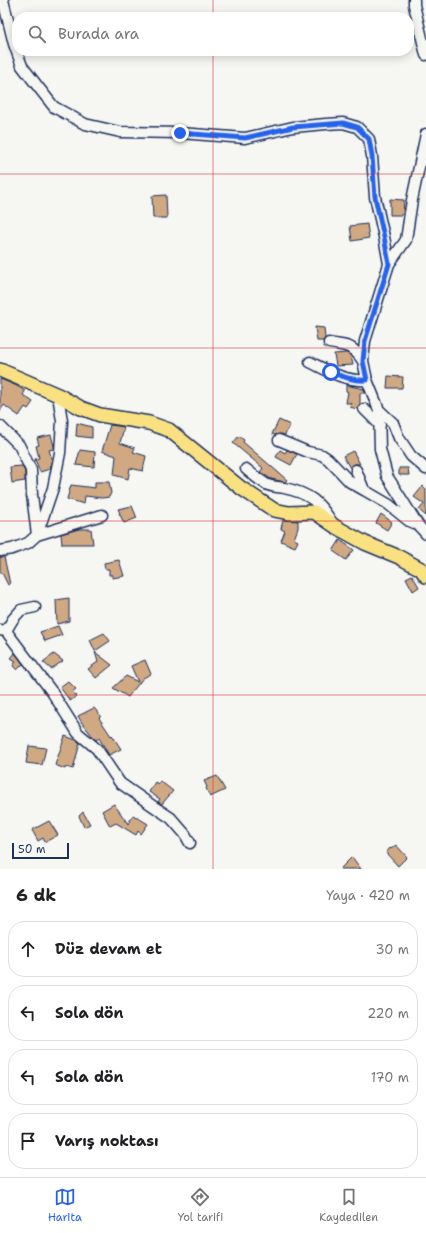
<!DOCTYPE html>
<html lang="tr">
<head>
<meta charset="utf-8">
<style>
  body { margin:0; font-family:"Shantell Sans",sans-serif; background:#f2f2f2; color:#202124 }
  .scale { position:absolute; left:12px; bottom:10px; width:57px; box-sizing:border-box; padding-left:4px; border:2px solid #1b2f5e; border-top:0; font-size:11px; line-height:14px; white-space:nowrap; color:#1b2f5e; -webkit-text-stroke:3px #f6f6f2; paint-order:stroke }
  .stop { position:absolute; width:12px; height:12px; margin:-9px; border:3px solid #2563eb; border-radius:50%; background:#fff }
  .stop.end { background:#2563eb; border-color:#fff; box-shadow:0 1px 4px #0008 }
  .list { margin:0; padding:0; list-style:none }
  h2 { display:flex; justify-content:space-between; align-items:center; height:52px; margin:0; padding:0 16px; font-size:17px }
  h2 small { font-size:13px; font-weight:400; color:#757577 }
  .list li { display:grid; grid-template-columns:26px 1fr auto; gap:12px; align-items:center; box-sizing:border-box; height:56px; margin:0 8px 8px; padding:0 8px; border:1px solid #e0e0e0; border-radius:16px }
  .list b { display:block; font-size:15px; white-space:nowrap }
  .list em { font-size:13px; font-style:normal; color:#757577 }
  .icon { flex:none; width:22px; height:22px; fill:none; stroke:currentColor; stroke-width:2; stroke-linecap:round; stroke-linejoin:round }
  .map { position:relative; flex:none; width:426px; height:869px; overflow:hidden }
  .search { position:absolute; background:#fff; box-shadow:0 2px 10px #0003; left:12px; right:12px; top:12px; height:44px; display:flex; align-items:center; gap:10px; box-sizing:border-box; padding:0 14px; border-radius:16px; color:#757577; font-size:15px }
  .sheet { height:308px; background:#fff }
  nav { display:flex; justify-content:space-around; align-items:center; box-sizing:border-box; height:56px; border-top:1px solid #e0e0e0; background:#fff; font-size:11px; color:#757577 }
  nav a { display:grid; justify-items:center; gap:2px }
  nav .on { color:#2563eb }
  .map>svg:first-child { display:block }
</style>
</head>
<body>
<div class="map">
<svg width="426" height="869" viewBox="0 0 426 869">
  <rect width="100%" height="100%" fill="#f6f6f2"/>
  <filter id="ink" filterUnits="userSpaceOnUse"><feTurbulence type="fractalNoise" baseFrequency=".025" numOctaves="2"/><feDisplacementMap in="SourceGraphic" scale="8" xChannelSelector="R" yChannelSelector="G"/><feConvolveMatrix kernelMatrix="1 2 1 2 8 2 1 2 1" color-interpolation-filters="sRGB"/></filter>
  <g filter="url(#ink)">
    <path fill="#d0a982" stroke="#1b2f5e" d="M166 195 167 218H153L152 196Z
      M390 199 404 200 403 215H390Z
      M367 224 369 238 352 241 350 226Z
      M315 327 324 328 325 338 323 341H317Z
      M347 353 351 356 353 365 336 366 334 354Z
      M388 376 403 377 402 388H387Z
      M0 379 17 386 25 391 23 395 33 402 28 409 25 407 19 416 4 405 0 411Z
      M346 385 364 389 365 393H360V404L357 409 350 407 351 403H346L348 392 346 391Z
      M279 420 290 425 285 435 281 434 275 435 272 434Z
      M77 423 92 427V438L76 436Z
      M110 425 124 427 120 443 135 448 133 452 146 456 143 471 130 468 128 479 114 475 116 456 102 451Z
      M51 435 54 446V449L49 450 52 459 50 469 40 472 35 459 39 458 36 446 39 445 37 438Z
      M239 436 244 440 243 442 287 480 285 482 271 479 260 472 263 468 233 443Z
      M80 450 95 452 94 467 76 465Z
      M280 450 285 453 287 450 297 454 291 465 276 457Z
      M353 451 360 464H354L350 468 343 456Z
      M22 466 25 472V481L12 483 10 467Z
      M399 468H408L409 475H399Z
      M95 482H109L111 493 109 497 102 498 85 496 84 504 67 499 71 485 95 488Z
      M423 486 426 489V516L419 510 424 504 414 497Z
      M132 506 137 518 124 523 119 513H120L118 509Z
      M381 514 392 522 387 530 376 523Z
      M283 520 298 521V528L294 539 298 541 295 547 281 541 285 531 281 529Z
      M79 529H91L93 544H62L61 534Z
      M340 540 354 550 346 560 333 551Z
      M0 557H4L10 584 8 585 2 573H0Z
      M119 560 124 576 112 578V575H109V569H105L104 563Z
      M412 575 419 587 413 591 406 578Z
      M69 598V621L57 624 56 600Z
      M58 626 62 635 45 641 40 632Z
      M104 633 110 641 95 651 90 640Z
      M95 652 112 665 96 678 88 669 98 662Z
      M15 653 23 664 17 670 13 666 16 661 11 658Z
      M54 654 63 661 51 669 43 662Z
      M145 660 151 674 143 678 128 697 113 688 126 676 138 682 131 666Z
      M68 681 76 689 72 692 77 696 70 701 60 687Z
      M94 708 101 716 99 718 111 736 112 735 121 749 109 755 99 738 96 740 94 738 82 723 78 716Z
      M65 736 76 740 80 743 73 769 66 767 65 769 55 765Z
      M29 746 46 748 42 765 26 763Z
      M217 776 225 790 210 797 206 788 207 787 204 781Z
      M160 781 173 791 162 804 158 802 160 799 149 792 155 782 158 784Z
      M114 804 128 824 133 815 148 824 141 834 138 831 136 835 116 823 110 826 102 811Z
      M83 812 90 824 84 827 79 816Z
      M49 821 58 835 45 842 43 838 38 841 32 830Z
      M396 845 407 857 398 866 386 853 390 848 391 849Z
      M352 857 361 869H340Z"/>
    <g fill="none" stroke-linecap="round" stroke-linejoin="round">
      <defs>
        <path id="minor" d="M3 0 14 44 22 66 39 88 54 107 85 124 120 132 180 133 245 138 293 127 326 124 343 123 357 127 369 139 372 156 375 197 384 237 389 264
          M414 0V5L426 55
          M426 134 412 200 406 240 389 264 365 341 363 361 367 380 379 410 380 449 387 476 418 525 426 534
          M329 343C349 347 350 343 363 361
          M310 362C328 371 346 382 367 380
          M364 409 380 425
          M379 410 393 423 399 438 411 456 426 469
          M0 426 19 445 31 470 32 495 37 535 102 515
          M279 440 308 452 322 455 328 459 350 482 364 490
          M246 469C252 474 259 480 266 484 271 487 279 487 284 488 310 493 320 503 333 524
          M356 470 364 490 388 504 409 521 416 524
          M0 551 12 549 28 543 37 535 53 488 60 453 62 421 58 395
          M0 630 6 631 13 619 21 610 35 607
          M6 631 52 692 78 733 97 749 120 783 153 806 171 818 185 834 190 843"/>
        <path id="major" d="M0 370 58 395 81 408 100 415 149 423 169 430 241 488 274 510 289 513 314 512 336 527 365 543 399 557 421 569 426 576"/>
      </defs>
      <use href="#minor" stroke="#1b2f5e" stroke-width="13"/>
      <use href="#major" stroke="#1b2f5e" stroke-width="16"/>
      <use href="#minor" stroke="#f6f6f2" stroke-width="10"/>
      <use href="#major" stroke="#f9e181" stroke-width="13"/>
    </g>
  </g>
  <g fill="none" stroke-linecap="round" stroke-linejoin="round" filter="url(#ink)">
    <path stroke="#2563eb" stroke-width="5" d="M180 133 245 138 293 127 343 123 357 127 369 139 372 156 375 197 384 237 389 264 365 341 363 361 367 380C354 381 343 377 331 372"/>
  </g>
  <path fill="none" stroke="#d62828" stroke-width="1" stroke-opacity="0.55" d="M213 0V17M213 51V869M0 174H426M0 348H426M0 521H426M0 695H426"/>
</svg>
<div class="scale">50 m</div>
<div class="stop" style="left:331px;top:372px"></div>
<div class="stop end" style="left:180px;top:133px"></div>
<div class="search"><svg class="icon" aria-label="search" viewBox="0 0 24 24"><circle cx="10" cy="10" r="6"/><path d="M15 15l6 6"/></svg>Burada ara</div>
</div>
<section class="sheet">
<h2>6 dk<small>Yaya · 420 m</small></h2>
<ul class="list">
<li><svg class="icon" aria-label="ahead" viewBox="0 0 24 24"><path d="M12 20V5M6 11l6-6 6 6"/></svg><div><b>Düz devam et</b></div><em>30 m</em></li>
<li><svg class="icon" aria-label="left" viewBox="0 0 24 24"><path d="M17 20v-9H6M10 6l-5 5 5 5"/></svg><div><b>Sola dön</b></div><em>220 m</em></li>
<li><svg class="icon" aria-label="left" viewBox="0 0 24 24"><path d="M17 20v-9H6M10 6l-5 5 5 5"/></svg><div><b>Sola dön</b></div><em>170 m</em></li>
<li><svg class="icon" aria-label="arrive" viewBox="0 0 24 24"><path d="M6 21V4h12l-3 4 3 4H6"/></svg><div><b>Varış noktası</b></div></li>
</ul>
</section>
<nav>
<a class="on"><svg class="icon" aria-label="map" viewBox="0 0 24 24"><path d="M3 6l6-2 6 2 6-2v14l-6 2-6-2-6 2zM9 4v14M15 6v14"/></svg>Harita</a>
<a><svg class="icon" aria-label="directions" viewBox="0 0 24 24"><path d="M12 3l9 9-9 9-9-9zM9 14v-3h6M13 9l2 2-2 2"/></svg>Yol tarifi</a>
<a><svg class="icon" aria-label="saved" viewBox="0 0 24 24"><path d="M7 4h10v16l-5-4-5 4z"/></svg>Kaydedilen</a>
</nav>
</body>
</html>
